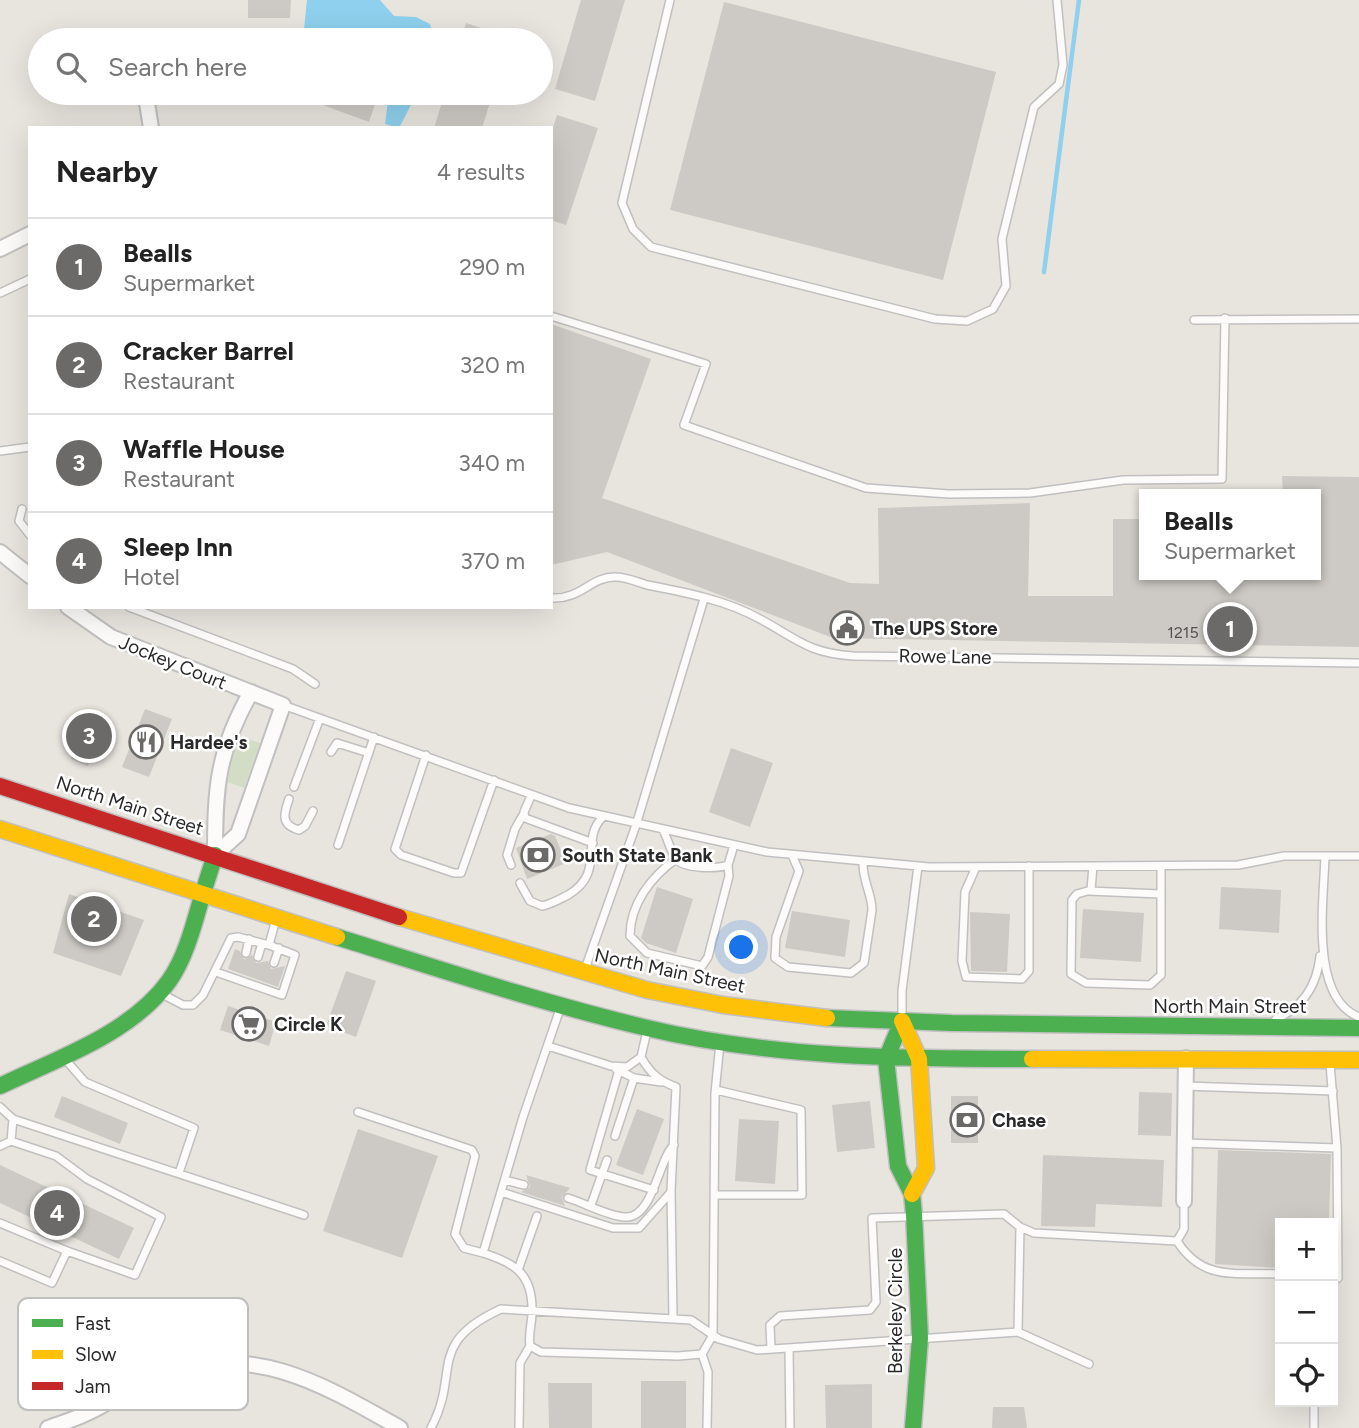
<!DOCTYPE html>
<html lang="en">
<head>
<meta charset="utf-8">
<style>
  body { margin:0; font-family:Figtree,sans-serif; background:#f6f6f6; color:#222 }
  .controls { position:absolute; right:21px; bottom:21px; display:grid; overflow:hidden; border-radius:0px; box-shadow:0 7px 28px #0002 }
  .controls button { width:63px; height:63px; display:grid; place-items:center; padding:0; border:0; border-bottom:2px solid #e0e0e0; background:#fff; color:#222; font:35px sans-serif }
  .you { position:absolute; left:742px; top:948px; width:24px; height:24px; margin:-18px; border:5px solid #fff; border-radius:50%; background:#1a73e8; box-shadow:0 0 0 10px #1a73e833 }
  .badge { display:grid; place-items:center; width:46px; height:46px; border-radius:50%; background:#6c6a68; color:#fff; font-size:23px; font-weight:700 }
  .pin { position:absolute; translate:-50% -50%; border:4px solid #fff; box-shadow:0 2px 7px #0006 }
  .popup { position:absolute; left:1139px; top:489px; width:182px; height:91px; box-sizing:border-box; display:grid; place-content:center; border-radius:0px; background:#fff; filter:drop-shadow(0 2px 5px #0005); font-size:23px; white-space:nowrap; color:#767676 }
  .popup b { font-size:26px; color:#222 }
  .popup::after { content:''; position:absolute; left:50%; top:100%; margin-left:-14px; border:14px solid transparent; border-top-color:#fff }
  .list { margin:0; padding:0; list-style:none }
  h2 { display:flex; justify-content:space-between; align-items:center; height:91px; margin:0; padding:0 28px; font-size:30px }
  h2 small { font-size:23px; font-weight:400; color:#767676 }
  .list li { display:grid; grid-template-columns:46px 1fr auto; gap:21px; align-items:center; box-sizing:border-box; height:98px; padding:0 28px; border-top:2px solid #e0e0e0 }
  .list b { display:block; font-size:26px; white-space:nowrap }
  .list p { margin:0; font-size:23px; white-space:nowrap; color:#767676 }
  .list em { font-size:23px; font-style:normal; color:#767676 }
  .icon { flex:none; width:38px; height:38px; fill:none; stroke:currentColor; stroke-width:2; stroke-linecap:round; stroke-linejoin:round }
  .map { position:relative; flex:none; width:1359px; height:1428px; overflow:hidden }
  .search { position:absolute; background:#fff; box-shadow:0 7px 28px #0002; left:28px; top:28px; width:525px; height:77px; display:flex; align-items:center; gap:18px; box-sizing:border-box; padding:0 24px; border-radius:38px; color:#767676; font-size:26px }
  .panel { position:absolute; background:#fff; box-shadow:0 7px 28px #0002; left:28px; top:126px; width:525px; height:483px; border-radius:0px }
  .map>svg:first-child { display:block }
</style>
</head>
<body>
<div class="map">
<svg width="1359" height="1428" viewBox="0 0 1359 1428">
  <rect width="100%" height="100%" fill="#e8e4de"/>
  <path fill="#d3ddc5" d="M239 736 260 743 244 788 224 781Z"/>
  <path fill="#8ed0ed" d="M307 0H380L394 16 416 17 430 24 433 36 431 40H308L304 29Z
    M389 93H417L399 128 385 124Z"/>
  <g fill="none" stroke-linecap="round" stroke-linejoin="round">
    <path stroke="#8ed0ed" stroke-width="4.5" d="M1044 272 1079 0"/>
  </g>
  <path fill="#cdcac5" d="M248 0H291L290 18H248Z
    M581 0H625L595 101 555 89Z
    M724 2 996 72 943 280 670 210Z
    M466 23 513 38V40H461Z
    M290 93H379L369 122Z
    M445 93H493L482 128H434Z
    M557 115 598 128 566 225 551 220V134Z
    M551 324 651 359 602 498 850 583 879 584 878 508 1030 503 1028 596H1113V519H1144V575H1316V494H1283L1282 476 1359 477V647L833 638 607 552 551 565Z
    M145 709 172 719 149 777 122 767Z
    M89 712 106 718 88 766 71 759Z
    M731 748 773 763 750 827 709 812Z
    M551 834 555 836 566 863 527 879 516 848Z
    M657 887 693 899 676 953 646 943 641 938Z
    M1221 887 1281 890 1279 933 1219 929Z
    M69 894 144 920 121 976 53 953Z
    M1083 909 1144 913 1141 962 1080 958Z
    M792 911 850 920 845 957 785 948Z
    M970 912 1010 914 1007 972 971 971Z
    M235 949 240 951 244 959 252 955 256 963 268 961 271 969 285 966 278 987 228 969Z
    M346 971 376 981 356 1037 326 1026Z
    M228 1006 276 1022 269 1046 220 1030Z
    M1139 1092 1172 1093 1171 1136 1138 1135Z
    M62 1096 128 1123 120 1144 54 1117Z
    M951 1096H978V1143H951Z
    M870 1101 875 1148 837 1152 832 1105Z
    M637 1109 664 1119 643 1175 616 1165Z
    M739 1119 779 1121 775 1184 735 1181Z
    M358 1129 438 1156 402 1258 323 1231Z
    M1218 1150 1331 1154 1329 1223H1280V1268L1215 1264Z
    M1043 1155 1164 1160 1162 1207 1096 1204 1095 1227 1041 1226Z
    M0 1165 134 1228 119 1259 0 1203Z
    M526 1175 570 1188 562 1197 565 1206 521 1192 530 1187Z
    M641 1381H686V1428H641Z
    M548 1383H592V1428H549Z
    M872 1384V1428H826L825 1385Z
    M993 1407H1024L1027 1428H992Z"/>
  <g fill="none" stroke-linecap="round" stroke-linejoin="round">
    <defs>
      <path id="lane" d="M670 0 622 203 633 229 651 247 935 319 967 321 993 309 1006 286 1002 239 1034 107 1059 84 1063 65 1057 0
        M0 293 30 279
        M551 316 706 364 684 425 866 488 949 494 1030 493 1123 480 1222 479 1225 318
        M1194 320 1359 319
        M0 451 30 447
        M22 509 19 521 30 535
        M551 598C581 600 591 576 616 577 626 577 637 582 647 585 684 592 726 600 760 619 797 639 808 653 853 656L1359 663
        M129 607 293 669 315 684
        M283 705 569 808 767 852 929 867 1238 865 1284 856H1359
        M331 752 337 743 369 753
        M426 755 395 849 401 855 454 873H461L494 780
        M294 787 320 718
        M531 796 524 812 525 818 593 843
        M289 799C284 813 280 825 299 830L305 826 313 811
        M664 832C668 840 671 852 676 859 684 869 717 869 728 865L734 845
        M338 845 374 737
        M792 855 799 871 776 937 775 958 788 967 851 973 864 963 872 910C872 893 862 881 863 861
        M1325 856C1324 899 1309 998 1359 1017
        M676 859C651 877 630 904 630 936L647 953 702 966 708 957 729 876 728 865
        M511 865 507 855 515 829 523 815
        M1093 866 1091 890 1077 894 1072 900 1071 974 1086 983 1150 985 1161 975V866
        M976 867 965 892 962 961 966 977 1022 979 1029 971V866
        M520 883 530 901 542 906C552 904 560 899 568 895 607 872 579 839 603 817
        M1089 891 1160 894
        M246 953 249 939
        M258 957 262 943
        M274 963 279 948
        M585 969 636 825 704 599
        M216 972 282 995 295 955 269 945
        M162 994 183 1005H193L203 995 231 938 238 937 269 945 276 919
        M561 1006 523 1117 483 1253C515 1263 533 1274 532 1312 532 1324 528 1334 530 1346L541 1352 678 1356 702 1354 713 1335 715 1093 720 1043
        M902 1017V991L918 866
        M1276 1019C1303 1007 1317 986 1320 956
        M548 1046 611 1066 627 1067 641 1057C650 1073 659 1081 676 1087L671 1191 673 1318
        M641 1057 647 1031
        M64 1058 85 1082 194 1128 179 1173
        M616 1069 634 1078 661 1082
        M619 1070 590 1170 654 1190
        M1185 1086 1333 1091
        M0 1107 13 1119 304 1215
        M358 1112 472 1150 475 1156 455 1234 464 1248 483 1253
        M615 1136 634 1078
        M11 1141 13 1119
        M1184 1143 1337 1148 1330 1064
        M0 1146 11 1141 56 1156 87 1179 161 1217 135 1275 67 1251
        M505 1180 524 1185
        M501 1192 613 1228H639L671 1192
        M715 1195H802L801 1110 716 1090
        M568 1198C585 1203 607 1216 625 1217 653 1219 658 1160 674 1145
        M591 1205 607 1160
        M0 1223 67 1251 52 1283 0 1261
        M1177 1241C1203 1282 1236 1272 1280 1274
        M518 1270 537 1216
        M1333 1277 1338 1278 1337 1148
        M1018 1332 1020 1227
        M789 1348 790 1428
        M771 1349 770 1325 780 1316 870 1310 876 1302 872 1218 1004 1214 1020 1227 1034 1233 1177 1241 1184 1229V1201
        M702 1354 708 1372 707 1428
        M1314 1402V1428
        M431 1428C461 1372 425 1344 501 1309L691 1320 719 1339 757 1350 1018 1332 1089 1364
        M519 1428 520 1363 530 1346"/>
      <path id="street" d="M148 93 147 103 151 128
        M0 249 30 234
        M0 552 30 576
        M68 607 111 637 283 705 238 834 215 855
        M215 855C215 788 217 752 251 692
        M1184 1201 1186 1058
        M48 1428C59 1424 72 1420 83 1415 111 1403 135 1384 164 1374 254 1342 324 1385 400 1428"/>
      <path id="fast" d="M202 896 215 855
        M337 937C439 969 542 1003 647 1028 772 1058 904 1059 1032 1059
        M827 1018 952 1023 1359 1028
        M902 1021 886 1059 898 1166 912 1194 914 1215 920 1338 913 1428
        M0 1086C56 1059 131 1034 169 981 186 957 194 924 202 896"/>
      <path id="slow" d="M0 829 337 937
        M399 917 647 990 723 1005 827 1018
        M902 1021 919 1059 926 1168 912 1194
        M1032 1059 1359 1060"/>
      <path id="jam" d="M0 786 399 917"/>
    </defs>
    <use href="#lane" stroke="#c1c0c0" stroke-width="10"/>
    <use href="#street" stroke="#c1c0c0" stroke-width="18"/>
    <use href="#fast" stroke="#c1c0c0" stroke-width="19"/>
    <use href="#slow" stroke="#c1c0c0" stroke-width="19"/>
    <use href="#jam" stroke="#c1c0c0" stroke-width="19"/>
    <use href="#lane" stroke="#fcfbfa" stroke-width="7"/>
    <use href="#street" stroke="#fcfbfa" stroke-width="14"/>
    <use href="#fast" stroke="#4caf50" stroke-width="16"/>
    <use href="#slow" stroke="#ffc107" stroke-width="16"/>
    <use href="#jam" stroke="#c62828" stroke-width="16"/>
  </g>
  <defs>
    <symbol id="civic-ring" viewBox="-11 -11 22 22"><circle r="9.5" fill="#fff" stroke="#6c6a68" stroke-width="1.5"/><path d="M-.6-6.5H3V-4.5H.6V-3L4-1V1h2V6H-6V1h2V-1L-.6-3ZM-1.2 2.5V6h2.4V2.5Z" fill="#6c6a68"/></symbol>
    <symbol id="restaurant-ring" viewBox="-11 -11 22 22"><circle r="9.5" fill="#fff" stroke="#6c6a68" stroke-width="1.5"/><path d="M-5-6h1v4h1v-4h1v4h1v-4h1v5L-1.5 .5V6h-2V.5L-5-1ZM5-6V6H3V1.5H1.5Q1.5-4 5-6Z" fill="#6c6a68"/></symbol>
    <symbol id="bank-ring" viewBox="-11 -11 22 22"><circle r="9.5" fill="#fff" stroke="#6c6a68" stroke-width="1.5"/><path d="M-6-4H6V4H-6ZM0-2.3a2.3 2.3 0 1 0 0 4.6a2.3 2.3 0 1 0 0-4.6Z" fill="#6c6a68"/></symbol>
    <symbol id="supermarket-ring" viewBox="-11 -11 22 22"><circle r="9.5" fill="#fff" stroke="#6c6a68" stroke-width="1.5"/><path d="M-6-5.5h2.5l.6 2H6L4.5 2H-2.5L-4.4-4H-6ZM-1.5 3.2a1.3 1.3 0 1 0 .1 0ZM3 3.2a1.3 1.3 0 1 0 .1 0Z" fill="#6c6a68"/></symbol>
  </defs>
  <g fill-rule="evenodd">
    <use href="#civic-ring" x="828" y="609" width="38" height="38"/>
    <use href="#restaurant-ring" x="127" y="723" width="38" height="38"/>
    <use href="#bank-ring" x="519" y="836" width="38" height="38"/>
    <use href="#supermarket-ring" x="230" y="1005" width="38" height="38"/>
    <use href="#bank-ring" x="948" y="1101" width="38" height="38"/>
  </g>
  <g text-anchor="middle" stroke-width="5" stroke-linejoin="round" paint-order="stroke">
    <g font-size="16" fill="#545352">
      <text x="1183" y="638">1215</text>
    </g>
    <g font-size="19" font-weight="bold" fill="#292929" stroke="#fff" text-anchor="start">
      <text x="872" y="635">The UPS Store</text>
      <text x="170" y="749">Hardee's</text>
      <text x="562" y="862">South State Bank</text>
      <text x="274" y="1031">Circle K</text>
      <text x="992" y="1127">Chase</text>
    </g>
    <g font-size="19" fill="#292929" stroke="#fff">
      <text transform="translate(945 656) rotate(1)" y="7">Rowe Lane</text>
      <text transform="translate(173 662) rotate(22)" y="7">Jockey Court</text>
      <text transform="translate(130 805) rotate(18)" y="7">North Main Street</text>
      <text transform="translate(670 970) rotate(12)" y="7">North Main Street</text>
      <text x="1230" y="1013">North Main Street</text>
      <text transform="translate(895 1311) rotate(-90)" y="7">Berkeley Circle</text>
    </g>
  </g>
  <rect x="18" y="1298" width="230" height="112" rx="10" fill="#fff" stroke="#bfbfbf" stroke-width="2"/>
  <rect x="32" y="1319" width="31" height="8" fill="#4caf50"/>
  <rect x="32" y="1350" width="31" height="9" fill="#ffc107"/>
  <rect x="32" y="1382" width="31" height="8" fill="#c62828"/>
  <g font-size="19" fill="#292929">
    <text x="75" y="1330">Fast</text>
    <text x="75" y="1361">Slow</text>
    <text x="75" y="1393">Jam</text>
  </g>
</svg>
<div class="controls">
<button>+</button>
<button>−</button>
<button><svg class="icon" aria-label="locate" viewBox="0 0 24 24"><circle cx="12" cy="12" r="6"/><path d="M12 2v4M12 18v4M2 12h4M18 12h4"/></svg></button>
</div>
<div class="you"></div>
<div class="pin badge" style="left:1230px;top:629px">1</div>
<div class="popup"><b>Bealls</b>Supermarket</div>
<div class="pin badge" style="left:94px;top:919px">2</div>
<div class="pin badge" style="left:89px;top:736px">3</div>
<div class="pin badge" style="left:57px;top:1213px">4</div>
<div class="search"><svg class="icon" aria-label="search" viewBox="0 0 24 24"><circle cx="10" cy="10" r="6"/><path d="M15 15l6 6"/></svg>Search here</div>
<section class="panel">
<h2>Nearby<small>4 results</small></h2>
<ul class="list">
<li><span class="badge">1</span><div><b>Bealls</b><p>Supermarket</p></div><em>290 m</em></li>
<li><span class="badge">2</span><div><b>Cracker Barrel</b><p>Restaurant</p></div><em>320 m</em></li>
<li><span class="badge">3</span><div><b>Waffle House</b><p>Restaurant</p></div><em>340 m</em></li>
<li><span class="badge">4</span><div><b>Sleep Inn</b><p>Hotel</p></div><em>370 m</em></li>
</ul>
</section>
</div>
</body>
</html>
